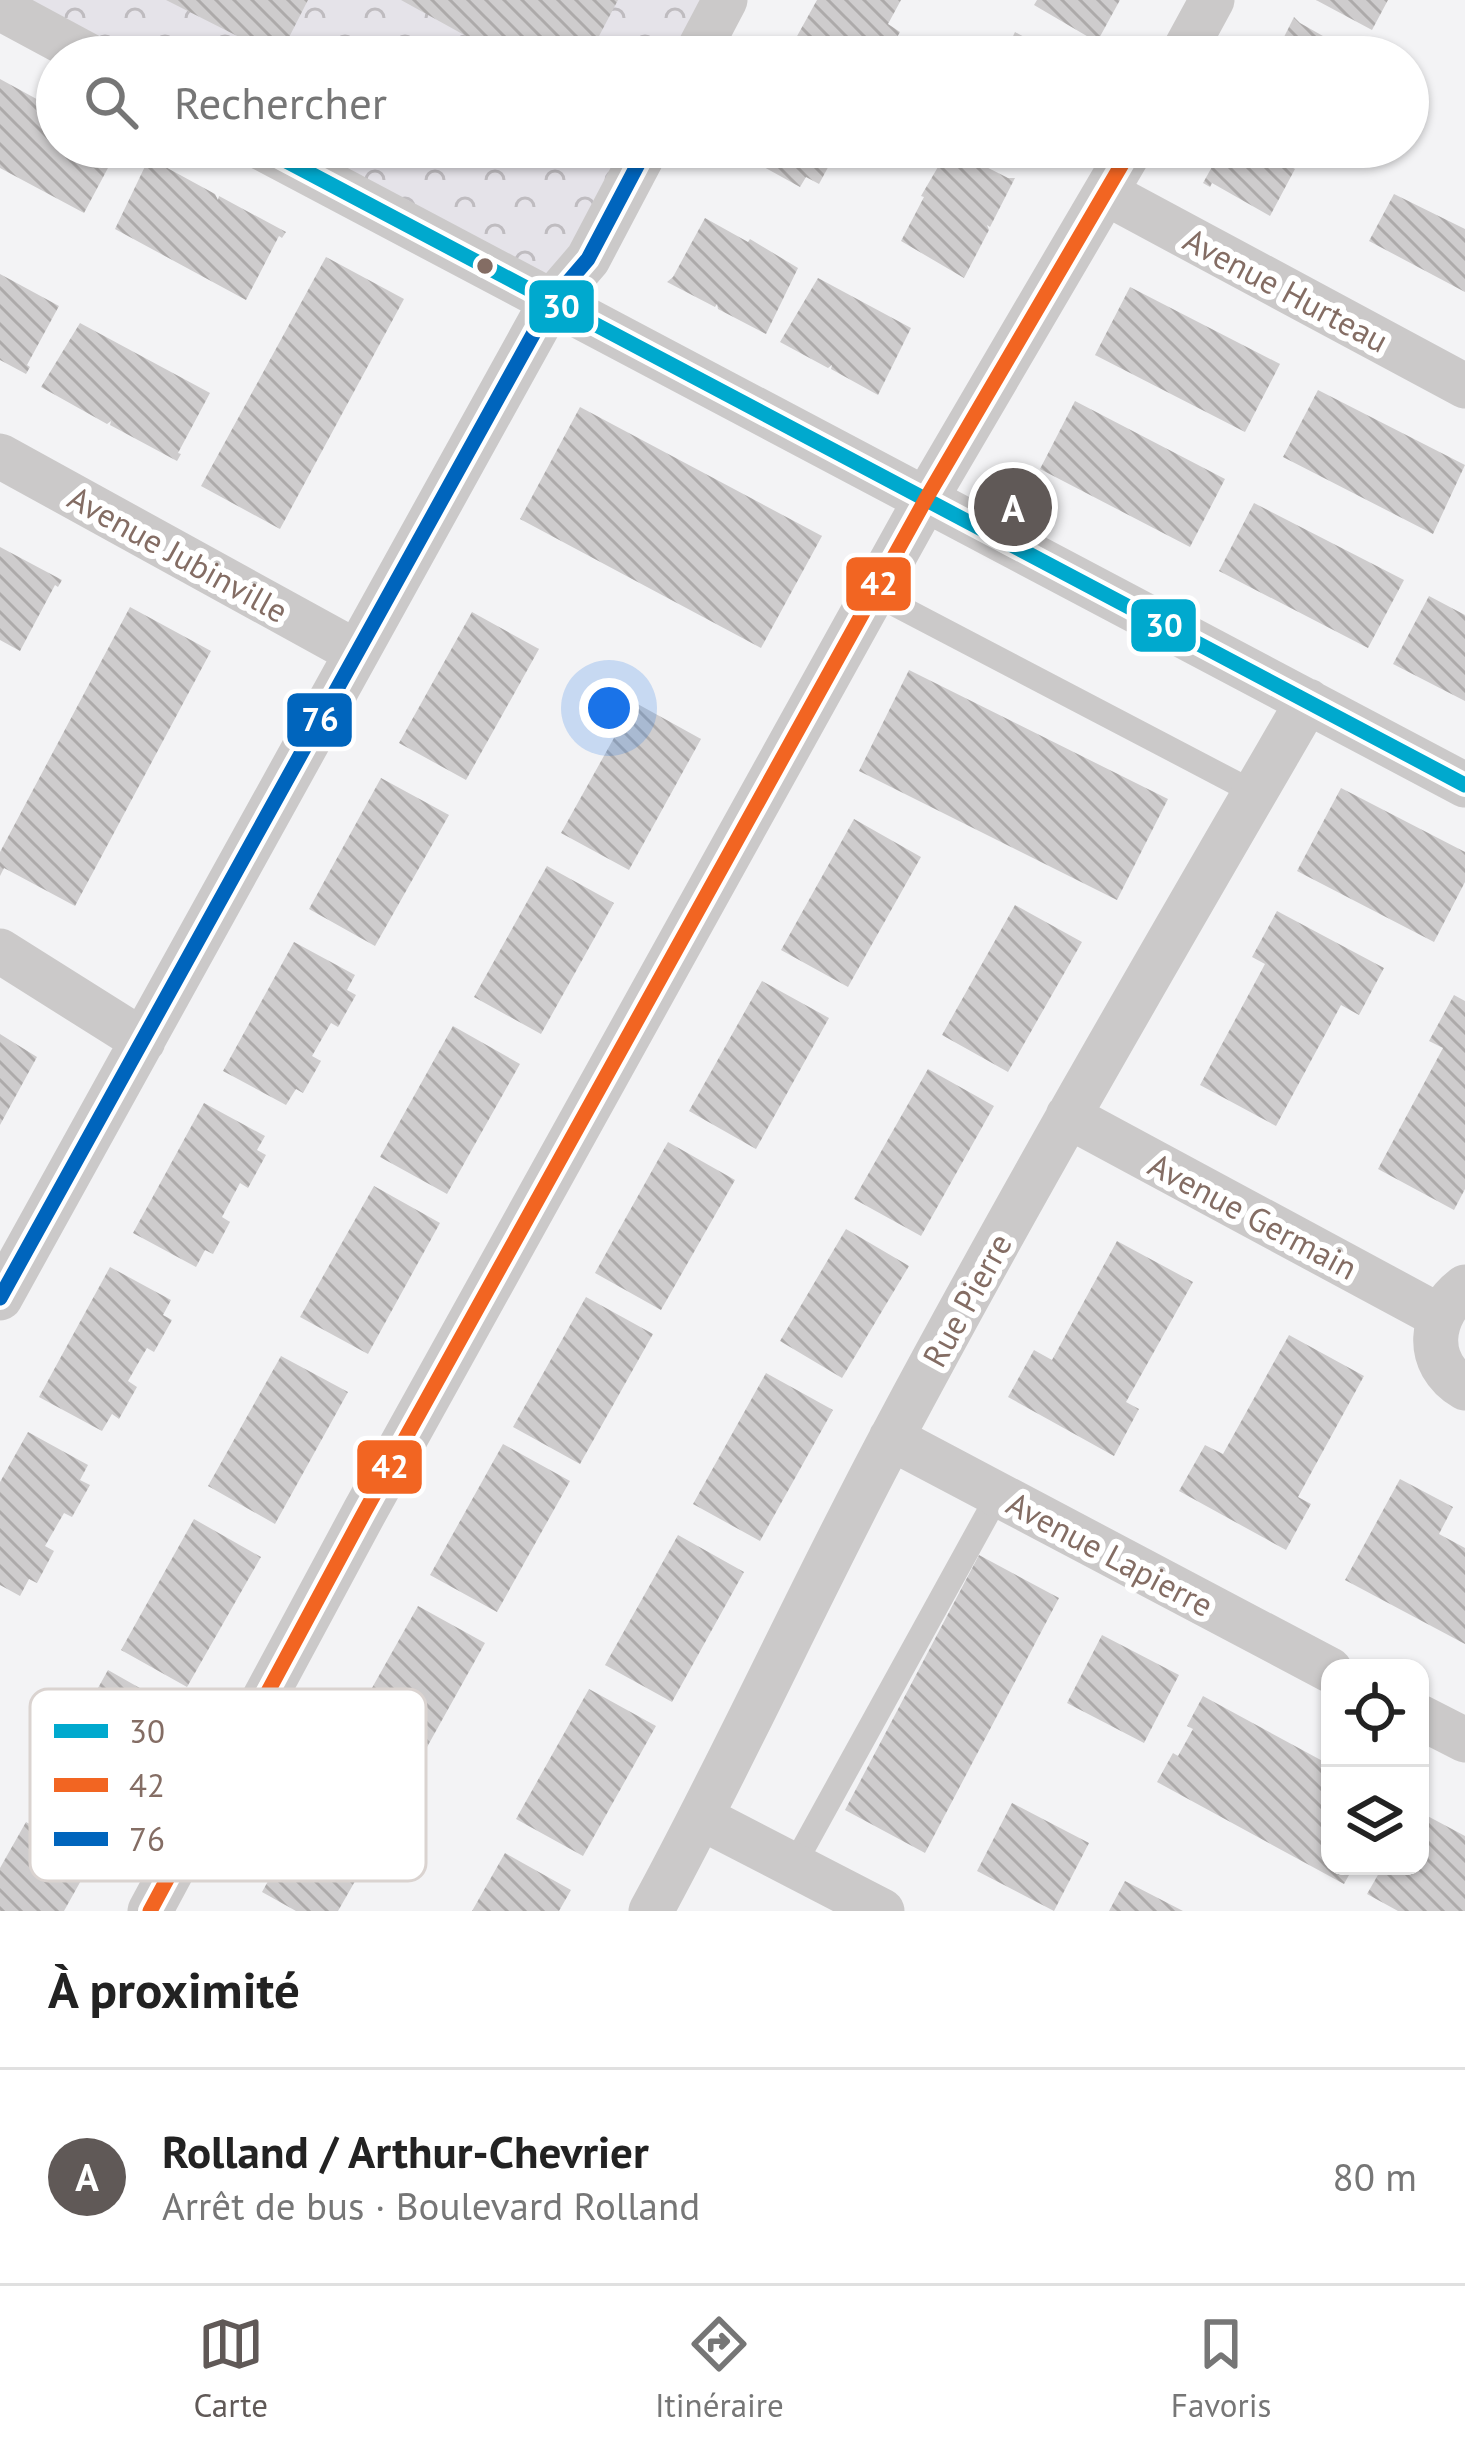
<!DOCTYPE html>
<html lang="fr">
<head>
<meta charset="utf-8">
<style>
  body { margin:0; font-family:"PT Sans",sans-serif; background:#f2f2f2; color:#222 }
  .controls { position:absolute; right:36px; bottom:36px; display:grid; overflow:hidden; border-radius:24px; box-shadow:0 3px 9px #0004 }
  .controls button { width:108px; height:108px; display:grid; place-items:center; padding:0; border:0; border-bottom:3px solid #e0e0e0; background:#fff; color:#222; font:60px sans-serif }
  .you { position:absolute; left:609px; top:708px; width:42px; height:42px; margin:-30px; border:9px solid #fff; border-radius:50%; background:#1a73e8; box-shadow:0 0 0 18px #1a73e833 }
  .badge { display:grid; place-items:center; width:78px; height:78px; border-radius:50%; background:#605957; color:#fff; font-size:39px; font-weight:700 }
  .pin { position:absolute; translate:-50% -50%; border:6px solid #fff; box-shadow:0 3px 12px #0006 }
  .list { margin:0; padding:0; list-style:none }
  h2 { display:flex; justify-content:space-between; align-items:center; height:156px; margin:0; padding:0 48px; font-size:51px }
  h2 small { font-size:39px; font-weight:400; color:#767676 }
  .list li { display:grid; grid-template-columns:78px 1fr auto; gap:36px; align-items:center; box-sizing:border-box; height:216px; padding:0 48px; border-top:3px solid #e0e0e0 }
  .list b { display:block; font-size:45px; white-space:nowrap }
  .list p { margin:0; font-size:39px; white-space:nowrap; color:#767676 }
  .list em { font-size:39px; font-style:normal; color:#767676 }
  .icon { flex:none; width:66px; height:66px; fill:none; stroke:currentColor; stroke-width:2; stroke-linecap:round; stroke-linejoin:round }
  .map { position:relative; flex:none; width:1465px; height:1911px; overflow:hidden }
  .search { position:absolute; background:#fff; box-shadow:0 3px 9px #0004; left:36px; right:36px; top:36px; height:132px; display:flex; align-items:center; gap:30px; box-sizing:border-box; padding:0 42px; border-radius:66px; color:#767676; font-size:45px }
  .sheet { height:372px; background:#fff }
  nav { display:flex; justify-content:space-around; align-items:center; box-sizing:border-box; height:168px; border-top:3px solid #e0e0e0; background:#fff; font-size:33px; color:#767676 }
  nav a { display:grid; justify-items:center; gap:6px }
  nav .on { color:#605957 }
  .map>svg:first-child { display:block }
</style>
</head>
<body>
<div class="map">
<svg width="1465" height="1911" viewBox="0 0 1465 1911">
  <defs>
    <pattern id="park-crowns" width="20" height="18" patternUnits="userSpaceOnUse" patternTransform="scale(3)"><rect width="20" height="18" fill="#e5e3e9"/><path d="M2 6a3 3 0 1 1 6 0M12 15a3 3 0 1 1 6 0" fill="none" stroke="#bfbcc0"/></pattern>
    <pattern id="building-back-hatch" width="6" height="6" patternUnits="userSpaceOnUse" patternTransform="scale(3)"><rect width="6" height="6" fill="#cecccd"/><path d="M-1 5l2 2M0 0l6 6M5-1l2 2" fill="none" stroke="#adaaaa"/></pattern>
  </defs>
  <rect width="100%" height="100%" fill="#f3f3f5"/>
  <path fill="url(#park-crowns)" d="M0 0H716L685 57H92Z
    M260 147H636L551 302Z"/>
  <path fill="url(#building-back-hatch)" d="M166 0H308L279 57Z
    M401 0H618L588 57H504Z
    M817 0H901L888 24 900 32 886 57H831L796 38Z
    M1037 0H1120L1097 42 1034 5Z
    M1316 0H1388L1372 30Z
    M1294 17 1300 23 1360 57H1274Z
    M1015 32 1061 57H1003Z
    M0 79 53 108 51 111 57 115V147H123L120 153 117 151 84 213 0 168Z
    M738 147H839L819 184 806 177 800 187 742 155 740 158 733 155Z
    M1223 147H1254L1295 169 1270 216 1212 183 1210 187 1203 183Z
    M949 148 1008 178H1015L990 227 987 225 989 230 964 278 901 241 924 197 921 196Z
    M149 158 215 194 218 200 219 196 286 232 282 238 279 236 246 300 115 229Z
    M1394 194 1465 229V292L1369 241Z
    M705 218 748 242 750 239 798 268 766 334 718 309 717 304 715 307 667 282 673 277Z
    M326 257 404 299 280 529 201 486Z
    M0 274 59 306 27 365 30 367 26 374 0 360Z
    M818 278 911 328 878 395 831 369 832 365 828 368 780 342Z
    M1130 287 1280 364 1245 432 1095 355Z
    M80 323 210 393 178 453 181 454 177 461 110 425 111 421 107 424 41 387Z
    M1318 390 1465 465 1433 534 1283 457Z
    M1075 401 1225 479 1190 547 1040 469Z
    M580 407 822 536 761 648 520 519Z
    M1254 503 1404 580 1368 648 1219 571Z
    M0 547 62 580 58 587 55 585 20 651 0 640Z
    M1429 596 1465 615V701L1393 664Z
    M130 607 211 651 75 906 4 868 0 876V852Z
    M472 612 539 649 466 780 399 743Z
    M909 670 1168 799 1117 900 859 771Z
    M634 702 701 739 629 870 561 833Z
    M381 778 449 815 375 946 309 909Z
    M1341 788 1465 852V882L1434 942 1297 871Z
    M854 819 921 857 848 987 781 950Z
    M547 866 614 903 541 1034 474 997Z
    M1015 905 1082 942 1008 1072 942 1035Z
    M1277 911 1384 968 1359 1015 1341 1005 1276 1126 1200 1085 1265 964 1252 957Z
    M294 942 355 975 347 990 356 995 338 1027 331 1023 312 1056 321 1061 303 1093 296 1089 286 1105 223 1071Z
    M762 981 829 1018 756 1149 689 1111Z
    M1454 995 1465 1001V1189L1454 1210 1378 1169 1443 1048 1429 1041Z
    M453 1026 520 1064 447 1194 380 1157Z
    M0 1034 37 1057 0 1125Z
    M928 1069 994 1106 921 1236 854 1199Z
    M204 1103 265 1136 257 1150 266 1155 248 1188 240 1183 222 1217 230 1222 213 1254 205 1250 196 1267 133 1233Z
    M668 1142 735 1180 661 1310 595 1273Z
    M374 1186 440 1223 368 1354 300 1317Z
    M846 1229 909 1266 842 1378 780 1341Z
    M1117 1241 1193 1282 1126 1402 1139 1409 1114 1456 1008 1397 1034 1350 1052 1360Z
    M110 1267 171 1300 163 1315 172 1320 154 1352 147 1348 128 1381 137 1387 119 1419 112 1414 102 1431 39 1397Z
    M586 1297 653 1334 580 1464 513 1427Z
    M1289 1335 1364 1376 1298 1497 1311 1504 1286 1550 1179 1491 1205 1445 1223 1454Z
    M281 1356 348 1392 275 1524 208 1486Z
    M766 1373 833 1410 760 1541 693 1504Z
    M28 1432 88 1465 80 1480 90 1485 72 1517 64 1513 45 1546 54 1551 37 1583 29 1579 20 1596 0 1585V1482Z
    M503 1444 570 1481 497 1612 430 1575Z
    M1400 1479 1453 1507 1439 1534 1465 1548V1644L1345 1580Z
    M194 1519 261 1557 187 1687 121 1650Z
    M678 1535 744 1572 672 1702 605 1665Z
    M979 1555 1059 1598 925 1853 845 1810Z
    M418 1606 485 1643 412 1774 345 1736Z
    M1102 1635 1179 1675 1144 1743 1067 1703Z
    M108 1670 175 1708 102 1838 35 1801Z
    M589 1689 656 1726 583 1856 516 1819Z
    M1203 1696 1330 1765V1866H1354L1344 1884 1157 1782 1173 1753 1178 1756 1193 1729 1187 1726Z
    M335 1761 402 1799 338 1911H296L262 1892Z
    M1012 1803 1089 1843 1054 1911 977 1871Z
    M1420 1812 1465 1836V1911H1398L1367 1894 1383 1866H1420Z
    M26 1822 93 1859 64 1911H0V1868Z
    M505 1853 571 1890 559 1911H472Z
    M1125 1881 1183 1911H1109Z"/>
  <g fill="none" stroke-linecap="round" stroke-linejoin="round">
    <path stroke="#cbc9c9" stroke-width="24" d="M875 594 1255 793
      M794 1865 998 1495"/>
    <path stroke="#cbc9c9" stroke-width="45" d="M0 8 91 57
      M695 57 725 0
      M1181 57 1212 0
      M260 147 1465 785
      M1106 193 1465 386
      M0 456 356 652
      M0 951 143 1041
      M1068 1116 1439 1316
      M1465 1287C1429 1314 1423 1363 1465 1388
      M0 1298 551 302 588 259 647 147
      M891 1438 1330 1670
      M1420 1717 1465 1740
      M702 1818 882 1911
      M150 1911 365 1511 927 497 1132 147
      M651 1911C736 1755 809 1592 893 1435 1025 1187 1167 944 1308 701"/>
    <defs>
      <path id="bus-1" d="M260 147 1465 785"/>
      <path id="bus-2" d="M150 1911 365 1511 927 497 1132 147"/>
      <path id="bus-3" d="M0 1298 551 302 588 259 647 147"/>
    </defs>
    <use href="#bus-1" stroke="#fff" stroke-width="24"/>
    <use href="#bus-2" stroke="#fff" stroke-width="24"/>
    <use href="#bus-3" stroke="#fff" stroke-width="24"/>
    <use href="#bus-1" stroke="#00a9ce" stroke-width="15"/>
    <use href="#bus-2" stroke="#f26522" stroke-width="15"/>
    <use href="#bus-3" stroke="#0065bd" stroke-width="15"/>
  </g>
  <circle fill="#846d64" stroke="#fff" stroke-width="4.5" cx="485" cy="266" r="10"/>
  <g text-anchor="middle" stroke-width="12" stroke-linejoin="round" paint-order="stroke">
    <g font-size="33" fill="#846d64" stroke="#fff">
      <text transform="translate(1286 290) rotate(28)" y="12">Avenue Hurteau</text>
      <text transform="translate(178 554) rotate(29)" y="12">Avenue Jubinville</text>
      <text transform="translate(1253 1216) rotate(28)" y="12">Avenue Germain</text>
      <text transform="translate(967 1300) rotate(-61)" y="12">Rue Pierre</text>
      <text transform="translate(1110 1554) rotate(28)" y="12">Avenue Lapierre</text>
    </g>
  </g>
  <rect x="30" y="1689" width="396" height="192" rx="18" fill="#fff" stroke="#dad3d0" stroke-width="3"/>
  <rect x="54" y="1724" width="54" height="14" fill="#00a9ce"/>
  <rect x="54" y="1778" width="54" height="14" fill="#f26522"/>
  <rect x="54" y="1832" width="54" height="14" fill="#0065bd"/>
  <g font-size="33" fill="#846d64">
    <text x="129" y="1743">30</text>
    <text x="129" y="1797">42</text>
    <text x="129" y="1851">76</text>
  </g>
  <g stroke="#fff" stroke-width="4.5">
    <rect x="527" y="278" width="69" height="57" rx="12" fill="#00a9ce"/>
    <rect x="844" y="555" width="69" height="58" rx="12" fill="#f26522"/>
    <rect x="1129" y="597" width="69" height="57" rx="12" fill="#00a9ce"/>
    <rect x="285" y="691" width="69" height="58" rx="12" fill="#0065bd"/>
    <rect x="355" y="1438" width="69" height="58" rx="12" fill="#f26522"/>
  </g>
  <g font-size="33" text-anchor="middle" font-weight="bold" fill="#fff">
    <text x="561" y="318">30</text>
    <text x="879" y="595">42</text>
    <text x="1164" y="637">30</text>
    <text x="320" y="731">76</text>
    <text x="390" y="1478">42</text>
  </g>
</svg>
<div class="controls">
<button><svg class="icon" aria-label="locate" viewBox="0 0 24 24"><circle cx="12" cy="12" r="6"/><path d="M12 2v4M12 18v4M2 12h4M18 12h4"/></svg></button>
<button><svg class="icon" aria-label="layers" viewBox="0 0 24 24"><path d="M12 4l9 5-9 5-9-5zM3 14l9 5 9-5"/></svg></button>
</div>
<div class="you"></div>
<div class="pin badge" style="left:1013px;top:507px">A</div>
<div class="search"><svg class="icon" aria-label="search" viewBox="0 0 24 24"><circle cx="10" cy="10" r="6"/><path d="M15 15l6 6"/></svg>Rechercher</div>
</div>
<section class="sheet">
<h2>À proximité<small></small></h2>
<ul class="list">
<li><span class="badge">A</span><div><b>Rolland / Arthur-Chevrier</b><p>Arrêt de bus · Boulevard Rolland</p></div><em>80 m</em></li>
</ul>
</section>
<nav>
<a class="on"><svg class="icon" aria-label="map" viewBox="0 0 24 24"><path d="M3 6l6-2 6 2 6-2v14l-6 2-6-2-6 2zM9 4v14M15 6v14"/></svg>Carte</a>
<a><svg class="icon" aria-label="directions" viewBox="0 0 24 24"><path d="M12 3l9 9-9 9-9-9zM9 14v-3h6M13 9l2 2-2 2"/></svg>Itinéraire</a>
<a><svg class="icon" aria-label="saved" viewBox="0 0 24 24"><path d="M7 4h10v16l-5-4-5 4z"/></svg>Favoris</a>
</nav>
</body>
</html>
